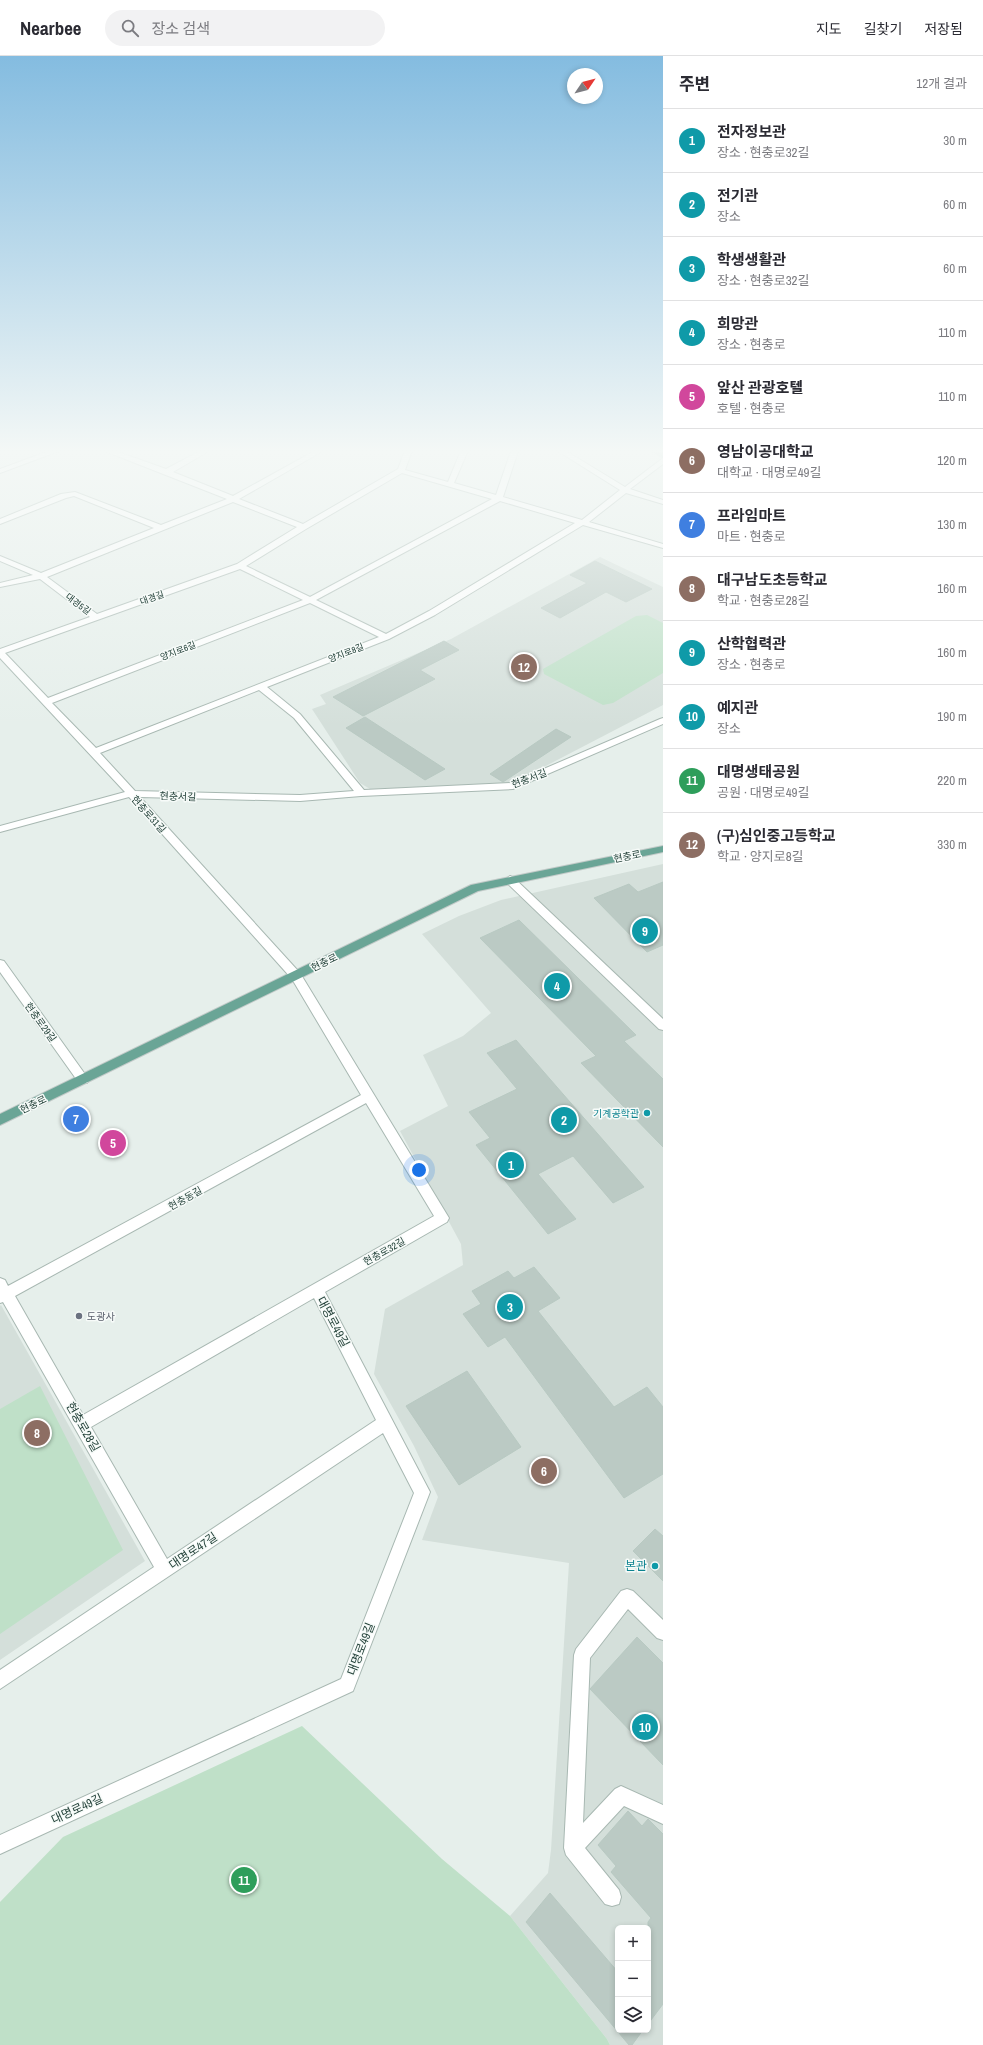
<!DOCTYPE html>
<html lang="ko">
<head>
<meta charset="utf-8">
<style>
  body { margin:0; font-family:"Archivo Narrow","Noto Sans KR",sans-serif; background:#f2f2f3; color:#2b2b33 }
  .controls { position:absolute; right:12px; bottom:12px; display:grid; overflow:hidden; border-radius:6px; box-shadow:0 2px 6px #0003 }
  .controls button { width:36px; height:36px; display:grid; place-items:center; padding:0; border:0; border-bottom:1px solid #e1e1e2; background:#fff; color:#2b2b33; font:20px sans-serif }
  .compass { position:absolute; left:567px; top:12px; width:36px; height:36px; border-radius:50%; background:#fff; box-shadow:0 2px 6px #0003; rotate:55deg }
  .you { position:absolute; left:419px; top:1114px; width:14px; height:14px; margin:-10px; border:3px solid #fff; border-radius:50%; background:#1a73e8; box-shadow:0 0 0 6px #1a73e833 }
  .badge { display:grid; place-items:center; width:26px; height:26px; border-radius:50%; background:#855347; color:#fff; font-size:13px; font-weight:700 }
  .pin { position:absolute; translate:-50% -50%; border:2px solid #fff; box-shadow:0 1px 4px #0006 }
  .list { margin:0; padding:0; list-style:none }
  h2 { display:flex; justify-content:space-between; align-items:center; height:52px; margin:0; padding:0 16px; font-size:17px }
  h2 small { font-size:13px; font-weight:400; color:#7c7c81 }
  .list li { display:grid; grid-template-columns:26px 1fr auto; gap:12px; align-items:center; box-sizing:border-box; height:64px; padding:0 16px; border-top:1px solid #e1e1e2 }
  .list b { display:block; font-size:15px; white-space:nowrap }
  .list p { margin:0; font-size:13px; white-space:nowrap; color:#7c7c81 }
  .list em { font-size:13px; font-style:normal; color:#7c7c81 }
  .icon { flex:none; width:22px; height:22px; fill:none; stroke:currentColor; stroke-width:2; stroke-linecap:round; stroke-linejoin:round }
  .map { position:relative; flex:none; width:663px; height:1989px; overflow:hidden }
  header { display:flex; align-items:center; gap:24px; box-sizing:border-box; height:56px; padding:0 20px; background:#fff; border-bottom:1px solid #e1e1e2 }
  header strong { font-size:19px }
  nav { display:flex; gap:22px; margin-inline-start:auto; font-size:14px }
  .search { width:280px; height:36px; background:#f2f2f3; display:flex; align-items:center; gap:10px; box-sizing:border-box; padding:0 14px; border-radius:22px; color:#7c7c81; font-size:15px }
  main { display:flex }
  aside { flex:1; background:#fff }
  .map>svg:first-child { display:block }
</style>
</head>
<body>
<header>
<strong>Nearbee</strong>
<div class="search"><svg class="icon" aria-label="search" viewBox="0 0 24 24"><circle cx="10" cy="10" r="6"/><path d="M15 15l6 6"/></svg>장소 검색</div>
<nav><a>지도</a><a>길찾기</a><a>저장됨</a></nav>
</header>
<main>
<div class="map">
<svg width="663" height="1989" viewBox="0 0 663 1989">
  <rect width="100%" height="100%" fill="#e6efeb"/>
  <path fill="#d4dfda" fill-rule="evenodd" d="M600 501 663 531V649L513 727 501 729 370 733 360 727 312 653 326 648 320 639 451 583Z
    M663 808V1989H610L607 1983 510 1860 548 1817 551 1794 569 1507 422 1484 438 1441 414 1390 374 1318 385 1253 463 1209 461 1188 400 1075 448 1050 423 999 463 980 491 957 422 878 459 860 501 844ZM618 1872H648V1974H618Z
    M1 1249 145 1505 0 1604V1250Z"/>
  <path fill="#bfe0c8" d="M647 559 663 567V617L613 647 603 649 544 618 543 613 636 560Z
    M40 1330 123 1494 0 1578V1353Z
    M302 1670 442 1803 510 1860 607 1983 610 1989H0V1846L63 1781Z"/>
  <path fill="#bbcac4" stroke="#b8c9c2" d="M595 505 652 533 626 546 606 536 560 562 541 552 587 527 570 519Z
    M444 585 459 594 420 614 435 623 363 660 333 641Z
    M365 661 445 713 425 724 346 672Z
    M556 673 571 681 503 726 490 718Z
    M663 826V889L647 896 594 842 629 828 638 836Z
    M519 864 636 979 624 985 663 1023V1091L581 1007 596 1000 480 882Z
    M516 984 644 1131 613 1147 573 1100 538 1118 576 1163 548 1178 476 1089 490 1082 469 1056 517 1033 487 997Z
    M534 1211 560 1242 538 1255 614 1351 647 1331 663 1351V1418L624 1442 505 1281 488 1291 463 1258 481 1248 472 1235 508 1215 514 1222Z
    M467 1315 521 1391 459 1429 406 1350Z
    M655 1473 663 1480V1525L633 1495Z
    M637 1581 663 1607V1709L590 1633Z
    M628 1755 642 1770 648 1763 663 1778V1948L648 1968V1866L651 1862 611 1816 616 1810 598 1789Z
    M550 1837 618 1916V1974H643L632 1989H629L526 1866Z"/>
  <g fill="none" stroke-linecap="round" stroke-linejoin="round">
    <defs>
      <path id="minor" d="M57 392H67L0 417V413Z
        M97 392H107L166 413 206 392H214L173 416 233 440 320 392H328L239 443 303 468 398 413 406 392H413L405 414 448 426 462 392H469L454 427 496 439 512 392H519L503 441 582 464 620 434 553 392H561L625 431 663 402V408L630 433 663 444V448L626 437 589 466 663 488V492L583 469 435 559 389 583 267 631 300 658 364 734 511 727 660 663 663 662V668L513 733 361 740 300 745 140 741 300 917 449 1162 447 1166 325 1236 430 1436 353 1635 0 1798V1779L341 1623 414 1437 383 1377 0 1633V1614L154 1511 3 1246 0 1247V1222L5 1224 8 1230 361 1039 292 923 129 741 0 776V770L125 736 0 602V593L90 561 40 523 0 531V527L33 519 0 505V500L41 517 154 472 74 440 66 442 0 468V463L61 438 75 436 161 469 227 443ZM402 417 492 443 310 541 246 510 306 473ZM500 445 575 467 429 555 386 578 316 544ZM233 446 297 471 237 508 97 558 47 521ZM240 513 303 544 48 642 5 597ZM310 547 379 581 96 692 52 647ZM259 634 294 662 354 735 300 739 135 735 100 697ZM366 1047 434 1160 83 1359 15 1240ZM314 1242 376 1364 167 1503 91 1371Z
        M510 820 514 822 663 963V974L659 973 506 826 505 824Z
        M0 904 4 905 87 1021 89 1024 87 1027H79L0 916Z
        M627 1533 633 1535 663 1564V1584L657 1582 628 1553 590 1602 583 1767 615 1733 621 1730 663 1749V1768L624 1750 585 1792 619 1834 621 1841 619 1848 612 1850 605 1848 566 1799 564 1792 574 1599 576 1593 621 1535Z"/>
      <path id="major" d="M645 392H654L663 397V402Z
        M663 790V796L478 835 0 1069V1058L471 829Z"/>
    </defs>
    <use href="#minor" stroke="#a8b8b2" stroke-width="2"/>
    <use href="#major" stroke="#c2cac8" stroke-width="2"/>
    <use href="#minor" fill="#fff" fill-rule="evenodd"/>
    <use href="#major" fill="#6aa596" fill-rule="evenodd"/>
  </g>
  <linearGradient id="sky" x2="0" y2="1"><stop stop-color="#84bce0"/><stop offset="0.59" stop-color="#f4f8f6"/><stop offset="1" stop-color="#f4f8f6" stop-opacity="0"/></linearGradient>
  <rect width="663" height="670" fill="url(#sky)"/>
  <g fill="#0f9aa8" stroke="#f7fbf9" stroke-width="1.5">
    <circle cx="647" cy="1057" r="4"/>
    <circle cx="655" cy="1510" r="4"/>
  </g>
  <circle fill="#6b7280" stroke="#f7fbf9" stroke-width="1.5" cx="79" cy="1260" r="4"/>
  <g text-anchor="middle" stroke-width="3" stroke-linejoin="round" paint-order="stroke">
    <g font-size="9" fill="#24423a" stroke="#f7fbf9">
      <text transform="translate(152 542) rotate(-20)" y="3">대경길</text>
      <text transform="translate(78 548) rotate(37)" y="3">대경5길</text>
      <text transform="translate(178 595) rotate(-21)" y="3">양지로6길</text>
      <text transform="translate(346 597) rotate(-21)" y="3">양지로8길</text>
    </g>
    <g font-size="10" fill="#24423a" stroke="#f7fbf9">
      <text transform="translate(529 722) rotate(-21)" y="4">현충서길</text>
      <text transform="translate(178 740) rotate(2)" y="4">현충서길</text>
      <text transform="translate(149 758) rotate(48)" y="4">현충로31길</text>
      <text transform="translate(627 800) rotate(-11)" y="4">현충로</text>
      <text transform="translate(324 906) rotate(-26)" y="4">현충로</text>
      <text transform="translate(41 966) rotate(54)" y="4">현충로29길</text>
      <text transform="translate(33 1048) rotate(-26)" y="4">현충로</text>
      <text transform="translate(185 1142) rotate(-29)" y="4">현충동길</text>
      <text transform="translate(384 1195) rotate(-29)" y="4">현충로32길</text>
    </g>
    <g font-size="10" fill="#0d838f" stroke="#f7fbf9" text-anchor="end">
      <text x="639" y="1061">기계공학관</text>
    </g>
    <g font-size="10" fill="#5b616d" stroke="#f7fbf9" text-anchor="start">
      <text x="87" y="1264">도광사</text>
    </g>
    <g font-size="12" fill="#24423a" stroke="#f7fbf9">
      <text transform="translate(333 1266) rotate(62)" y="4">대명로49길</text>
      <text transform="translate(83 1371) rotate(60)" y="4">현충로28길</text>
      <text transform="translate(193 1495) rotate(-34)" y="4">대명로47길</text>
      <text transform="translate(361 1593) rotate(-69)" y="4">대명로49길</text>
      <text transform="translate(77 1753) rotate(-25)" y="4">대명로49길</text>
    </g>
    <g font-size="12" fill="#0d838f" stroke="#f7fbf9" text-anchor="end">
      <text x="647" y="1514">본관</text>
    </g>
  </g>
</svg>
<div class="controls">
<button>+</button>
<button>−</button>
<button><svg class="icon" aria-label="layers" viewBox="0 0 24 24"><path d="M12 4l9 5-9 5-9-5zM3 14l9 5 9-5"/></svg></button>
</div>
<svg class="compass" viewBox="-18 -18 36 36"><path d="M0-13l5 13h-10z" fill="#e53935"/><path d="M0 13l5-13h-10z" fill="#7c7c81"/></svg>
<div class="you"></div>
<div class="pin badge" style="left:511px;top:1109px;background:#0f9aa8">1</div>
<div class="pin badge" style="left:564px;top:1064px;background:#0f9aa8">2</div>
<div class="pin badge" style="left:510px;top:1251px;background:#0f9aa8">3</div>
<div class="pin badge" style="left:557px;top:930px;background:#0f9aa8">4</div>
<div class="pin badge" style="left:113px;top:1087px;background:#d1479c">5</div>
<div class="pin badge" style="left:544px;top:1415px;background:#8d6e63">6</div>
<div class="pin badge" style="left:76px;top:1063px;background:#3f7fe0">7</div>
<div class="pin badge" style="left:37px;top:1377px;background:#8d6e63">8</div>
<div class="pin badge" style="left:645px;top:875px;background:#0f9aa8">9</div>
<div class="pin badge" style="left:645px;top:1671px;background:#0f9aa8">10</div>
<div class="pin badge" style="left:244px;top:1824px;background:#2e9e5b">11</div>
<div class="pin badge" style="left:524px;top:611px;background:#8d6e63">12</div>
</div>
<aside>
<h2>주변<small>12개 결과</small></h2>
<ul class="list">
<li><span class="badge" style="background:#0f9aa8">1</span><div><b>전자정보관</b><p>장소 · 현충로32길</p></div><em>30 m</em></li>
<li><span class="badge" style="background:#0f9aa8">2</span><div><b>전기관</b><p>장소</p></div><em>60 m</em></li>
<li><span class="badge" style="background:#0f9aa8">3</span><div><b>학생생활관</b><p>장소 · 현충로32길</p></div><em>60 m</em></li>
<li><span class="badge" style="background:#0f9aa8">4</span><div><b>희망관</b><p>장소 · 현충로</p></div><em>110 m</em></li>
<li><span class="badge" style="background:#d1479c">5</span><div><b>앞산 관광호텔</b><p>호텔 · 현충로</p></div><em>110 m</em></li>
<li><span class="badge" style="background:#8d6e63">6</span><div><b>영남이공대학교</b><p>대학교 · 대명로49길</p></div><em>120 m</em></li>
<li><span class="badge" style="background:#3f7fe0">7</span><div><b>프라임마트</b><p>마트 · 현충로</p></div><em>130 m</em></li>
<li><span class="badge" style="background:#8d6e63">8</span><div><b>대구남도초등학교</b><p>학교 · 현충로28길</p></div><em>160 m</em></li>
<li><span class="badge" style="background:#0f9aa8">9</span><div><b>산학협력관</b><p>장소 · 현충로</p></div><em>160 m</em></li>
<li><span class="badge" style="background:#0f9aa8">10</span><div><b>예지관</b><p>장소</p></div><em>190 m</em></li>
<li><span class="badge" style="background:#2e9e5b">11</span><div><b>대명생태공원</b><p>공원 · 대명로49길</p></div><em>220 m</em></li>
<li><span class="badge" style="background:#8d6e63">12</span><div><b>(구)심인중고등학교</b><p>학교 · 양지로8길</p></div><em>330 m</em></li>
</ul>
</aside>
</main>
</body>
</html>
